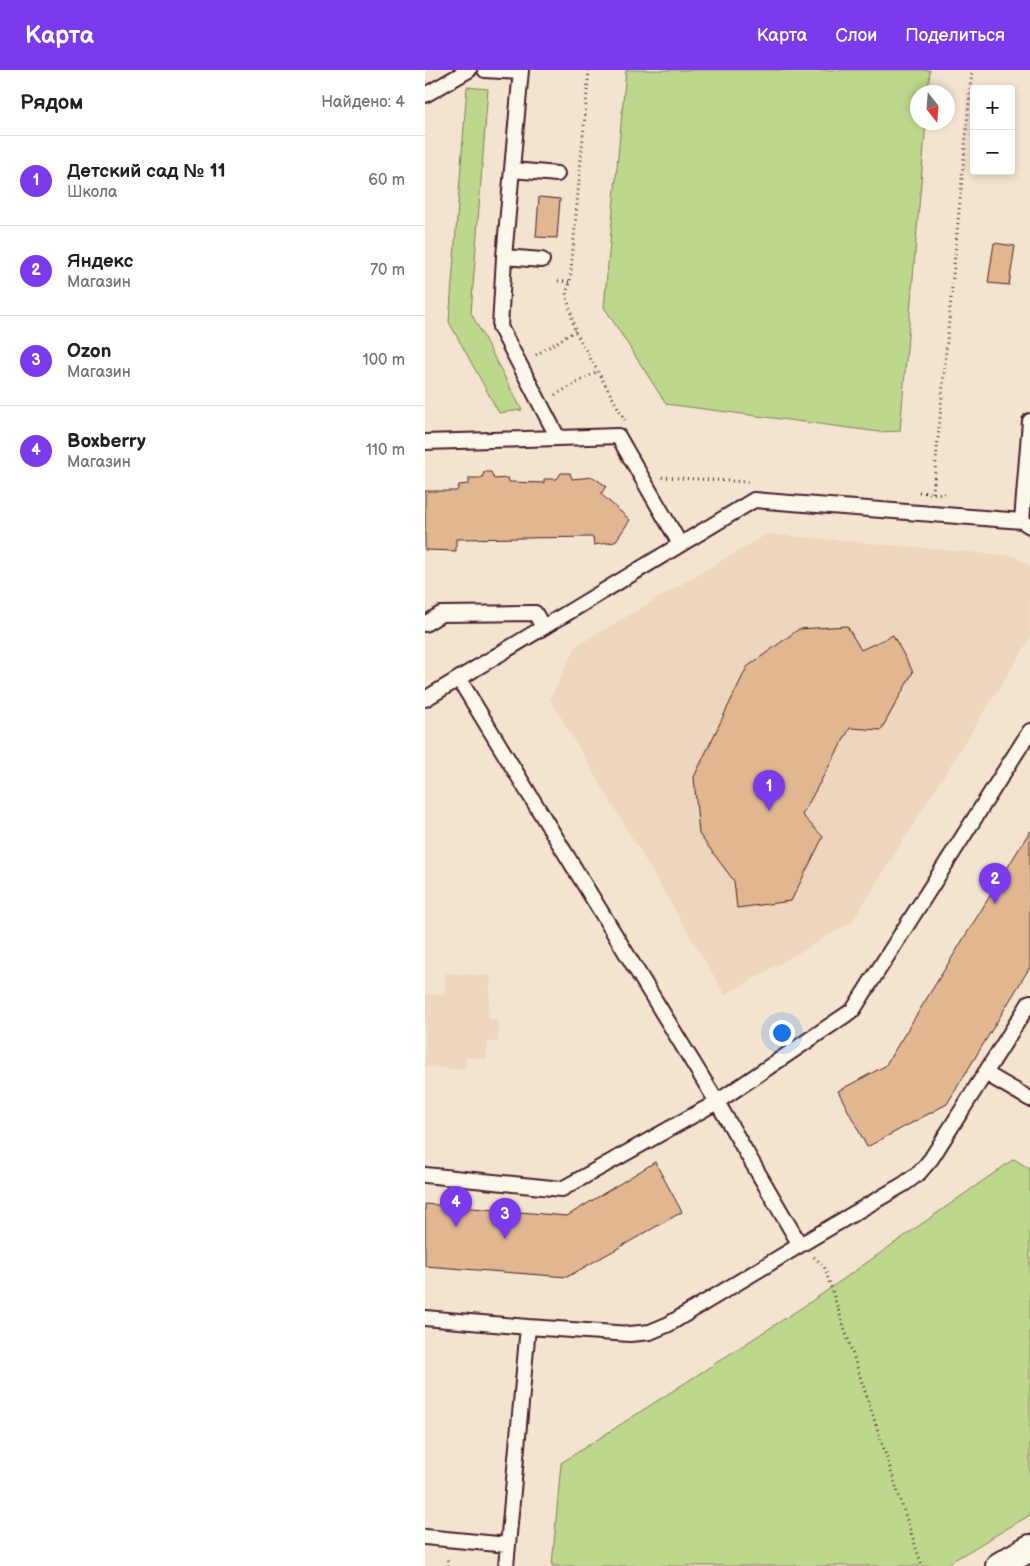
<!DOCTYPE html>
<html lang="ru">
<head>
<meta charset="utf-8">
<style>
  body { margin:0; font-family:"Balsamiq Sans",sans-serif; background:#f2f2f2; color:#202124 }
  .controls { position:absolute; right:15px; top:15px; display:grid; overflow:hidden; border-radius:5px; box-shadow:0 2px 8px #0003 }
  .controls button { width:45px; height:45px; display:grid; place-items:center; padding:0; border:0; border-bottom:1px solid #e0e0e0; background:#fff; color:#202124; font:25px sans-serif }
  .compass { position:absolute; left:485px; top:15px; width:45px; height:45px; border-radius:50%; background:#fff; box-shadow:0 2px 8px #0003; rotate:163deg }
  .you { position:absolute; left:356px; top:962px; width:18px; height:18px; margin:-12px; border:4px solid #fff; border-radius:50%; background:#1a73e8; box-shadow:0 0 0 8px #1a73e833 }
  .badge { display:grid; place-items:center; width:32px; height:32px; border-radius:50%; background:#7c3aed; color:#fff; font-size:16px; font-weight:700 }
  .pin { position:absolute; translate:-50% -41px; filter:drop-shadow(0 1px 2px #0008) }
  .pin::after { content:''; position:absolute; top:26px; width:18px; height:15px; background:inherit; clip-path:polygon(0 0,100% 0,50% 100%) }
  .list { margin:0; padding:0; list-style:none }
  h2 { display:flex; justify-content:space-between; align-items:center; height:65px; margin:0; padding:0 20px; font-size:21px }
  h2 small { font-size:16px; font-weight:400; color:#757577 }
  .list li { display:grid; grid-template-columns:32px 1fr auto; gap:15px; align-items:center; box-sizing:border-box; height:90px; padding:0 20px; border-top:1px solid #e0e0e0 }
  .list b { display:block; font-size:19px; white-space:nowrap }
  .list p { margin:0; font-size:16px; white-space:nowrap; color:#757577 }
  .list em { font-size:16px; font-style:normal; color:#757577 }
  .map { position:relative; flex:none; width:605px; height:1496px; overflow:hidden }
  header { display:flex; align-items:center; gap:30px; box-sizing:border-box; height:70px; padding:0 25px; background:#7c3aed; color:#fff }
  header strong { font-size:24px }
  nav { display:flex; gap:28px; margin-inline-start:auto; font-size:18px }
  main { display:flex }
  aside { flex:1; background:#fff }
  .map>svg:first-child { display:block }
</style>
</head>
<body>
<header>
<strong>Карта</strong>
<nav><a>Карта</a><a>Слои</a><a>Поделиться</a></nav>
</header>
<main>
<aside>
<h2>Рядом<small>Найдено: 4</small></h2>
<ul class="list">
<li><span class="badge">1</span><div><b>Детский сад № 11</b><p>Школа</p></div><em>60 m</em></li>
<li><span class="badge">2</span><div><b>Яндекс</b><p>Магазин</p></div><em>70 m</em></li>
<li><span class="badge">3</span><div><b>Ozon</b><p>Магазин</p></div><em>100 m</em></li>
<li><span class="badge">4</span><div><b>Boxberry</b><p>Магазин</p></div><em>110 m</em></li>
</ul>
</aside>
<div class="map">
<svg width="605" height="1496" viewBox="0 0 605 1496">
  <rect width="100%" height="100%" fill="#f3e4d0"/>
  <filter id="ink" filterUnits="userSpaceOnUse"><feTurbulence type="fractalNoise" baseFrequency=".02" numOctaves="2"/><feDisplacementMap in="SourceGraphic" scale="10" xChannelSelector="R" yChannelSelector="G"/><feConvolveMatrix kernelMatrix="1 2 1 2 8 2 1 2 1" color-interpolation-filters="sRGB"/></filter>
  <g filter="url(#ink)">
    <path fill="#edd6bd" d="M342 464 589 486 605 496V569L427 852 300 925 125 629 151 576Z
      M21 903 66 906 63 949 74 950 73 972H63L61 989 41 987 39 1000 0 996V924L19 925Z"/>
    <path fill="#bdd78d" stroke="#847b5c" d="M201 0H505L503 22H492V52L501 53 475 361 455 362 241 334 179 237Z
      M42 17 63 19 46 243 97 340 74 343 24 252Z
      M589 1089 605 1099V1445L519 1496H127L136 1393 390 1229Z"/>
    <path fill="#e0b790" stroke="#4a1f2b" d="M114 127 135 129 132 168 111 167Z
      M569 173 590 176 584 215 563 213Z
      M59 402H66L69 409 83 408 84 412 119 413V409H132L136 403H145L147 409 168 407 181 416 176 424 205 450 190 472 169 475 168 467 31 469V481L0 480V421H32L34 415 44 414V408H57Z
      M422 556 436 580 468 565 488 602 456 660 425 658 377 745 398 767 366 831 312 838 309 811 274 764 269 707 322 597 374 559Z
      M605 761V897L522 1034 442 1077 413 1021 460 996Z
      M230 1092 257 1142 142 1207 0 1196V1134L142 1146Z"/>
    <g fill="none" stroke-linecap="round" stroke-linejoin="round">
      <defs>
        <path id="lane" d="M60 0 96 2
          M96 0 79 187 75 257 133 368 193 366 255 474
          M0 25 44 0
          M88 100 132 104
          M79 187 117 190
          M605 351 597 451 605 456
          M0 372 133 368
          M0 554 16 544 110 543 118 557
          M0 629 329 430 597 451
          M605 661 428 940 292 1032 375 1175 479 1114 494 1103 506 1089 605 932
          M560 1003 605 1029
          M0 1105 137 1119 292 1032 34 609
          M0 1248 103 1257
          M0 1467 83 1475 81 1496
          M83 1475 103 1257 205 1264 225 1262 244 1254 375 1175"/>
        <path id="street" d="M574 1496 605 1478"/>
      </defs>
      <use href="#lane" stroke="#4a1f2b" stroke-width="18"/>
      <use href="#street" stroke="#4a1f2b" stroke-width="30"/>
      <path stroke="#4a1f2b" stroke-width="3" stroke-dasharray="1 4" stroke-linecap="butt" d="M164 0 145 212 141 223 150 261 200 350
        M133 211 145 212
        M111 285 150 261
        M130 325 173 301
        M237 407 323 412
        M494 422 520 424
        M508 423 547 0
        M389 1187 399 1196 497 1496
        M22 1496 23 1487"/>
      <use href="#lane" stroke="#fbf7ec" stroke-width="14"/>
      <use href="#street" stroke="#fbf7ec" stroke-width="26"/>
    </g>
  </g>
</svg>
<div class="controls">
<button>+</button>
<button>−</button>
</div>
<svg class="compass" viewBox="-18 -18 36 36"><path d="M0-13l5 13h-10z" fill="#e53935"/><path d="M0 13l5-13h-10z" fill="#757577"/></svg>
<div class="you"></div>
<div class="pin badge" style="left:344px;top:741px">1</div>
<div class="pin badge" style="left:570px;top:834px">2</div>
<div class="pin badge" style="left:80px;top:1169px">3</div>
<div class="pin badge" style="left:31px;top:1157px">4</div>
</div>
</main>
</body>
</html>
